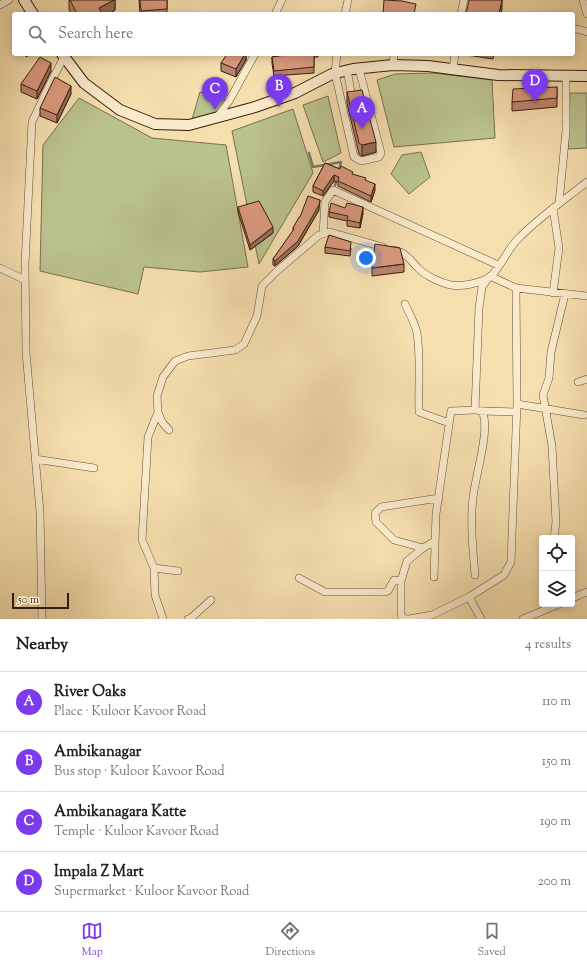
<!DOCTYPE html>
<html lang="en">
<head>
<meta charset="utf-8">
<style>
  body { margin:0; font-family:"Sorts Mill Goudy",serif; background:#f6f6f6; color:#202124 }
  .controls { position:absolute; right:12px; bottom:12px; display:grid; overflow:hidden; border-radius:4px; box-shadow:0 2px 10px #0003 }
  .controls button { width:36px; height:36px; display:grid; place-items:center; padding:0; border:0; border-bottom:1px solid #e0e0e0; background:#fff; color:#202124; font:20px sans-serif }
  .scale { position:absolute; left:12px; bottom:10px; width:57px; box-sizing:border-box; padding-left:4px; border:2px solid #341d0f; border-top:0; font-size:11px; line-height:14px; white-space:nowrap; color:#341d0f; -webkit-text-stroke:3px #f9eacb; paint-order:stroke }
  .you { position:absolute; left:366px; top:258px; width:14px; height:14px; margin:-10px; border:3px solid #fff; border-radius:50%; background:#1a73e8; box-shadow:0 0 0 6px #1a73e833 }
  .badge { display:grid; place-items:center; width:26px; height:26px; border-radius:50%; background:#7c3aed; color:#fff; font-size:13px; font-weight:700 }
  .pin { position:absolute; translate:-50% -33px; filter:drop-shadow(0 1px 2px #0008) }
  .pin::after { content:''; position:absolute; top:21px; width:14px; height:12px; background:inherit; clip-path:polygon(0 0,100% 0,50% 100%) }
  .list { margin:0; padding:0; list-style:none }
  h2 { display:flex; justify-content:space-between; align-items:center; height:52px; margin:0; padding:0 16px; font-size:17px }
  h2 small { font-size:13px; font-weight:400; color:#757577 }
  .list li { display:grid; grid-template-columns:26px 1fr auto; gap:12px; align-items:center; box-sizing:border-box; height:60px; padding:0 16px; border-top:1px solid #e0e0e0 }
  .list b { display:block; font-size:15px; white-space:nowrap }
  .list p { margin:0; font-size:13px; white-space:nowrap; color:#757577 }
  .list em { font-size:13px; font-style:normal; color:#757577 }
  .icon { flex:none; width:22px; height:22px; fill:none; stroke:currentColor; stroke-width:2; stroke-linecap:round; stroke-linejoin:round }
  .map { position:relative; flex:none; width:587px; height:619px; overflow:hidden }
  .search { position:absolute; background:#fff; box-shadow:0 2px 10px #0003; left:12px; right:12px; top:12px; height:44px; display:flex; align-items:center; gap:10px; box-sizing:border-box; padding:0 14px; border-radius:4px; color:#757577; font-size:15px }
  .sheet { height:292px; background:#fff }
  nav { display:flex; justify-content:space-around; align-items:center; box-sizing:border-box; height:56px; border-top:1px solid #e0e0e0; background:#fff; font-size:11px; color:#757577 }
  nav a { display:grid; justify-items:center; gap:2px }
  nav .on { color:#7c3aed }
  .map>svg:first-child { display:block }
</style>
</head>
<body>
<div class="map">
<svg width="587" height="619" viewBox="0 0 587 619">
  <rect width="100%" height="100%" fill="#f6dfaf"/>
  <filter id="stains"><feTurbulence type="fractalNoise" baseFrequency=".005" numOctaves="4"/><feColorMatrix values="0 0 0 0 .2 0 0 0 0 .09 0 0 0 0 .02 0 0 0 .5 -.17"/></filter>
  <radialGradient id="worn" r=".72"><stop offset=".6" stop-color="#630" stop-opacity="0"/><stop offset="1" stop-color="#630" stop-opacity=".3"/></radialGradient>
  <path fill="#bac28d" stroke="#77704e" d="M433 73 492 80 495 138 394 147 377 80 395 74Z
    M200 92 229 101 215 116 191 123Z
    M570 93H587V148L568 149Z
    M328 96 341 153 323 162 303 105Z
    M79 98 152 138 226 145 248 267 200 272 144 267 138 294 40 271 43 145Z
    M293 109 313 173 259 264 232 131Z
    M421 152 430 177 409 194 391 174 402 155Z"/>
  <g fill="none" stroke-linecap="round" stroke-linejoin="round">
    <path stroke="#737c70" stroke-width="2.5" d="M309 153 313 167 341 162 339 170
      M335 185 337 179"/>
    <defs>
      <path id="street" d="M583 0 587 14
        M0 5 9 0
        M275 14 282 0
        M345 14 348 0
        M461 14 464 0
        M573 28 587 32
        M337 54 335 73 354 157 361 161 379 157 381 153 359 69
        M393 65 394 54
        M453 69 455 54
        M347 70 351 92
        M217 117 229 101 255 54
        M559 203 566 131V77
        M323 234 325 202 333 190 498 265
        M393 250C406 252 410 260 419 269 426 276 441 283 451 285 463 287 480 283 490 277 498 271 508 249 517 240 538 218 563 201 587 182
        M0 268 25 280
        M553 293 559 248 553 208
        M405 304C409 313 415 323 417 333 421 359 418 386 419 412L449 423
        M578 382 587 379
        M517 404 584 415
        M479 411 517 412
        M158 412 148 437 142 540 154 568 155 595 163 619
        M169 430 162 422 158 412 157 396 163 377 175 361 188 356 235 350 244 344 257 316 262 286 277 271 319 235 330 232 383 247
        M35 459 94 468
        M554 538 556 522 552 446 543 395 549 378 551 352 565 294
        M435 541 423 548 394 540 376 522 375 513 381 507 439 498
        M154 568 178 571
        M475 575C473 550 470 523 473 498 475 476 491 429 482 411
        M434 577 436 514 451 411 475 410 479 308 482 287 490 276 516 288 587 296
        M299 578 325 592H385L388 591 394 580 401 581 407 561 423 548
        M401 581V614L402 618 407 619
        M469 597 481 619
        M572 598 587 592
        M42 619 40 512 26 352 25 264 32 122 50 84 64 57
        M188 619 191 618 211 600
        M409 619 432 615 469 597 504 575 511 562 517 404 516 288
        M523 619 559 604"/>
      <path id="secondary" d="M24 0 33 14
        M62 54 84 83 120 110 155 124 189 125 255 107 295 93 332 74 353 69 393 65 428 66 498 75 587 76"/>
    </defs>
    <use href="#street" stroke="#644e37" stroke-width="8"/>
    <use href="#secondary" stroke="#341d0f" stroke-width="12"/>
    <use href="#street" stroke="#f9eacb" stroke-width="7"/>
    <use href="#secondary" stroke="#f9eacb" stroke-width="10"/>
  </g>
  <path fill="#bc846d" stroke="#341d0f" d="M69 0H115V10L108 14H71L69 9Z
    M139 0H167V14H140Z
    M246 54V60L236 77 221 71V63Z
    M292 54H318V57H314V73L274 76 272 63V57Z
    M460 54H494L493 59Z
    M51 71 37 99 21 92V84Z
    M557 87V107L512 111V102Z
    M347 92 376 152 362 156 359 154 347 103Z
    M71 94 57 123 40 116V108Z
    M325 163 366 180 375 190 371 202 338 186V182L334 181 323 196 313 192V186Z
    M238 207 273 233 250 250 238 212Z
    M319 210 298 246 275 266 273 265V259L293 231V228L300 217Z
    M329 212 363 213 360 228 347 226V221L329 217Z
    M325 247 351 248 350 256 325 253Z
    M404 264V272L372 276V268Z"/>
  <path fill="#996c59" stroke="#341d0f" d="M114 0H115V10L108 14H99V8Z
    M502 0V9L501 14H499Z
    M26 54H31L26 57Z
    M245 54H246V60L236 77V69Z
    M51 63V71L37 99V91Z
    M71 86V94L57 123V115Z
    M376 142V152L362 156V145Z
    M334 175V181L323 196V191Z
    M375 184V190L371 202V196Z
    M320 200 319 210 298 246 275 266V261Z
    M363 207V213L360 228V223Z
    M273 227V233L250 250V245Z"/>
  <path fill="#db9a7f" stroke="#341d0f" d="M70 0H114L99 8 102 14H77Z
    M140 0H167V9L141 11Z
    M384 0 402 1 416 4 414 14H383Z
    M469 0H502L499 14H466Z
    M227 54H245L236 69 221 63Z
    M292 54H314V67L274 71 272 57Z
    M40 57 51 63 37 91 21 84Z
    M55 77 71 86 57 115 40 108Z
    M557 87V98L512 102 513 89Z
    M362 90 376 142 362 145 359 143 347 92Z
    M325 163 340 169 341 166 353 172 352 174 366 178 365 180 375 184 371 196 338 181 339 177 334 175 323 191 313 186Z
    M308 196 320 200 319 205 298 241 275 261 273 259 294 229 293 228 299 217H300Z
    M259 201 273 227 250 245 238 207Z
    M331 203 345 208 347 203 363 207 360 223 347 220 348 216 329 212Z
    M329 235 351 242 350 251 325 247Z
    M375 244 400 248 404 264 372 268Z"/>
  <rect width="100%" height="100%" filter="url(#stains)"/>
  <rect width="100%" height="100%" fill="url(#worn)"/>
</svg>
<div class="controls">
<button><svg class="icon" aria-label="locate" viewBox="0 0 24 24"><circle cx="12" cy="12" r="6"/><path d="M12 2v4M12 18v4M2 12h4M18 12h4"/></svg></button>
<button><svg class="icon" aria-label="layers" viewBox="0 0 24 24"><path d="M12 4l9 5-9 5-9-5zM3 14l9 5 9-5"/></svg></button>
</div>
<div class="scale">50 m</div>
<div class="you"></div>
<div class="pin badge" style="left:362px;top:129px">A</div>
<div class="pin badge" style="left:279px;top:107px">B</div>
<div class="pin badge" style="left:215px;top:110px">C</div>
<div class="pin badge" style="left:535px;top:102px">D</div>
<div class="search"><svg class="icon" aria-label="search" viewBox="0 0 24 24"><circle cx="10" cy="10" r="6"/><path d="M15 15l6 6"/></svg>Search here</div>
</div>
<section class="sheet">
<h2>Nearby<small>4 results</small></h2>
<ul class="list">
<li><span class="badge">A</span><div><b>River Oaks</b><p>Place · Kuloor Kavoor Road</p></div><em>110 m</em></li>
<li><span class="badge">B</span><div><b>Ambikanagar</b><p>Bus stop · Kuloor Kavoor Road</p></div><em>150 m</em></li>
<li><span class="badge">C</span><div><b>Ambikanagara Katte</b><p>Temple · Kuloor Kavoor Road</p></div><em>190 m</em></li>
<li><span class="badge">D</span><div><b>Impala Z Mart</b><p>Supermarket · Kuloor Kavoor Road</p></div><em>200 m</em></li>
</ul>
</section>
<nav>
<a class="on"><svg class="icon" aria-label="map" viewBox="0 0 24 24"><path d="M3 6l6-2 6 2 6-2v14l-6 2-6-2-6 2zM9 4v14M15 6v14"/></svg>Map</a>
<a><svg class="icon" aria-label="directions" viewBox="0 0 24 24"><path d="M12 3l9 9-9 9-9-9zM9 14v-3h6M13 9l2 2-2 2"/></svg>Directions</a>
<a><svg class="icon" aria-label="saved" viewBox="0 0 24 24"><path d="M7 4h10v16l-5-4-5 4z"/></svg>Saved</a>
</nav>
</body>
</html>
